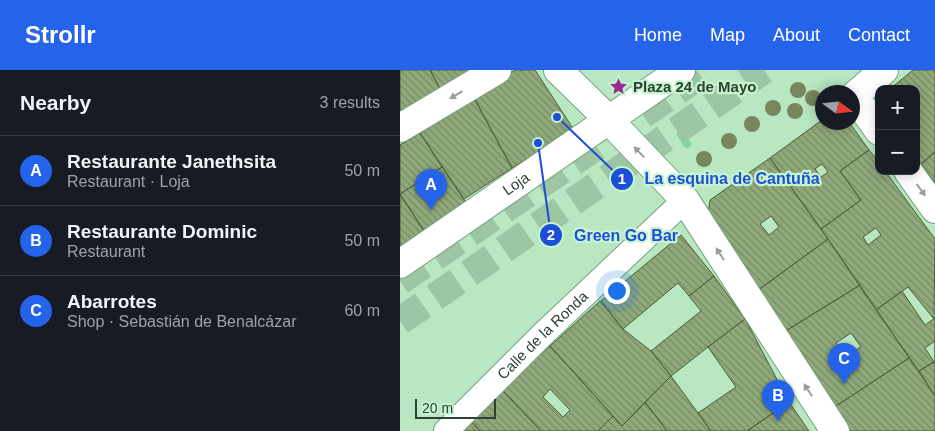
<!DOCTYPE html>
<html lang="en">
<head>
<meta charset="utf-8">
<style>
  body { margin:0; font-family:Arial,sans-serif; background:#20242c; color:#f1f3f6 }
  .controls { position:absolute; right:15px; top:15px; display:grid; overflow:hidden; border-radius:10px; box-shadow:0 2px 12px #0003 }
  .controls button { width:45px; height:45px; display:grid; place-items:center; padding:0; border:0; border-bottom:1px solid #363941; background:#171b24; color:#f1f3f6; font:25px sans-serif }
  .compass { position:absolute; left:415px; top:15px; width:45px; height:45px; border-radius:50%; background:#171b24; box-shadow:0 2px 12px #0003; rotate:105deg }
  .scale { position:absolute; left:15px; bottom:12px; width:81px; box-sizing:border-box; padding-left:5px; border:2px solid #2e4132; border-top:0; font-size:14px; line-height:18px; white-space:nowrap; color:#2e4132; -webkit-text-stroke:4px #c5f4ce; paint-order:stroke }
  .you { position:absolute; left:216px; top:220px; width:18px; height:18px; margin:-12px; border:4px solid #fff; border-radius:50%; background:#1a73e8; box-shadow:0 0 0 8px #1a73e833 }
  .badge { display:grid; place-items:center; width:32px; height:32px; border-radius:50%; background:#2563eb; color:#fff; font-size:16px; font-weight:700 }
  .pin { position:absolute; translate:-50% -41px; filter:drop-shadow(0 1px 2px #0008) }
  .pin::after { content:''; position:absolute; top:26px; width:18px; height:15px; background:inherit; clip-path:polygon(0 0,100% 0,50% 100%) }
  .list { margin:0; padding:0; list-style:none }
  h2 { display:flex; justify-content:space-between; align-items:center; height:65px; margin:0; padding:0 20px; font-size:21px }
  h2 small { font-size:16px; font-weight:400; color:#9ea1a6 }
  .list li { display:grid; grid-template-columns:32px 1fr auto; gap:15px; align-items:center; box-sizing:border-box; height:70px; padding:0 20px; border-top:1px solid #363941 }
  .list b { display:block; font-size:19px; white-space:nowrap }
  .list p { margin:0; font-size:16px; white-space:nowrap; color:#9ea1a6 }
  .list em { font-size:16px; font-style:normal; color:#9ea1a6 }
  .map { position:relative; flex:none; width:535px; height:361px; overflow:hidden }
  header { display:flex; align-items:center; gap:30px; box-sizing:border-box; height:70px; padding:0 25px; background:#2563eb; color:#fff }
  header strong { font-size:24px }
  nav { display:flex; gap:28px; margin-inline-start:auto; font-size:18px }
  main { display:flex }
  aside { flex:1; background:#171b24 }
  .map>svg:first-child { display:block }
</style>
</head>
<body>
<header>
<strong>Strollr</strong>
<nav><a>Home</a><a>Map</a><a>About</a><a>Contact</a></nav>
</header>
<main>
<aside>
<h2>Nearby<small>3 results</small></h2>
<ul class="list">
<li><span class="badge">A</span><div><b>Restaurante Janethsita</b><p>Restaurant · Loja</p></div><em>50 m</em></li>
<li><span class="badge">B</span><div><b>Restaurante Dominic</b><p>Restaurant</p></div><em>50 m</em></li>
<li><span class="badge">C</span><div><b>Abarrotes</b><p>Shop · Sebastián de Benalcázar</p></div><em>60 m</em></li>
</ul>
</aside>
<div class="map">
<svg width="535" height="361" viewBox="0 0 535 361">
  <defs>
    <pattern id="building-back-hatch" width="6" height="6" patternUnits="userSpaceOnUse" patternTransform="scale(1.25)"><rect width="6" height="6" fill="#90a97b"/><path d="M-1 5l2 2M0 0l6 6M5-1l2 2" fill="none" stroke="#768b65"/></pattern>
  </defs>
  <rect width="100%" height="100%" fill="#b8e7c1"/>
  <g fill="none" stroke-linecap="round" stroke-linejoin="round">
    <path stroke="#84d798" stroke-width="8" d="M281 64 287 74"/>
  </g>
  <path fill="url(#building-back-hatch)" stroke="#4a6035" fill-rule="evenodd" d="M0 0H30L40 19 0 41Z
    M30 0H76L40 19Z
    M115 0H135L174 60 112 98 74 28Z
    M513 0H535V82L521 94 516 88V19H490Z
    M74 28 112 98 64 129 20 63Z
    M422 50V52H449L469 80 440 101 461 130 421 159 370 88ZM422 94 428 102 421 107 415 99Z
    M20 63 42 97 0 124V75Z
    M469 80 479 92V101H485L535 169 534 249 508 217 476 240 421 159 461 130 440 101ZM476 158 481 165 468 175 463 167Z
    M535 82V113L521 94Z
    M370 88 428 169 357 221 308 144 310 130ZM371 146 379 157 369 165 360 154Z
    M42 97 69 137 26 164 0 124Z
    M0 124 26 164 0 182Z
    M281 165 314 206 289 226 278 213 223 259 201 231Z
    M428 169 460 215 384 262 357 221Z
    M314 206 345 249 308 277 271 306 251 281 301 241 289 226Z
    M460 215 509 288 433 338 384 262ZM451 263 461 277 445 286 436 273Z
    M502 221 525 255 535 248V291L519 301 476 240Z
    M200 231 223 259 251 281 271 306 222 356 150 276Z
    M345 249 389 332 347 361H311L298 343 336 317 308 277Z
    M535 271V326L519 301 534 292 525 278Z
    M150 276 213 346 198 361H141L101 319ZM150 319 170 340 163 347 143 327Z
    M509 288 535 326V361H447L433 338Z
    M271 306 298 343 311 361H267L245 332Z
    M101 319 141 361H80L70 350Z
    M245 332 267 361H198L213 346 222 356Z
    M389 332 409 361H347Z
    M70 350 80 361H60Z"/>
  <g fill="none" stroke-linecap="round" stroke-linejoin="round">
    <path stroke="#9cc6a4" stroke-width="28" stroke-dasharray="28 14" stroke-linecap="butt" d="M0 211 308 0
      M0 251 364 0"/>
    <defs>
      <g id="pedestrian">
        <path id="s1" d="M46 361 142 265 285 130"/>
      </g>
      <g id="minor">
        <path d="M158 0 204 45 285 130 435 361"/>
        <path d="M0 58 97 0"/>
        <path d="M479 61 454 26 484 0"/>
        <path d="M508 101 535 139"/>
        <path id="s2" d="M0 194 281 0"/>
      </g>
    </defs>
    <use href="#pedestrian" stroke="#75a27f" stroke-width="26"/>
    <use href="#minor" stroke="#75a27f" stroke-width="30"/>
    <use href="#pedestrian" stroke="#fff" stroke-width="24"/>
    <use href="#minor" stroke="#fff" stroke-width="28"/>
  </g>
  <g fill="#78865e">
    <circle cx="398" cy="20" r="8"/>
    <circle cx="413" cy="28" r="8"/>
    <circle cx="373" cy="38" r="8"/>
    <circle cx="395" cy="41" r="8"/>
    <circle cx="352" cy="54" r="8"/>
    <circle cx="329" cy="71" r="8"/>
    <circle cx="304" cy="89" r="8"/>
  </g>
  <defs><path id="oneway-solid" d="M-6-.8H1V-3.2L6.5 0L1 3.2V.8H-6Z" transform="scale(1.25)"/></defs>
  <g fill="#96a098">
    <use href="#oneway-solid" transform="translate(56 25) rotate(149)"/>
    <use href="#oneway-solid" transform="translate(239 82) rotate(-134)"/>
    <use href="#oneway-solid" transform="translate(521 120) rotate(54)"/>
    <use href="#oneway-solid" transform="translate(320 184) rotate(-123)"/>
    <use href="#oneway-solid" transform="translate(408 320) rotate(-123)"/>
  </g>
  <defs>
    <symbol id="sight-bare" viewBox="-9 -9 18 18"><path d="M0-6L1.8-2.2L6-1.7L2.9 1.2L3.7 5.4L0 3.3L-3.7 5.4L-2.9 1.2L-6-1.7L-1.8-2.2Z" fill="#972e90" stroke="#c5f4ce" stroke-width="2.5" paint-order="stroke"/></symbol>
  </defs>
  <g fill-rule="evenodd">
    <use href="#sight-bare" x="206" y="4" width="25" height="25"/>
  </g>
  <g text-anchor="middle" stroke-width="4.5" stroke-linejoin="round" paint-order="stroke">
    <g font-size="15" font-weight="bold" fill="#2e4132" stroke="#c5f4ce" text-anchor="start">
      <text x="233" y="22">Plaza 24 de Mayo</text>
    </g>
    <g font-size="15" fill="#2e4132" stroke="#c5f4ce">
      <text dy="5" stroke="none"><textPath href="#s2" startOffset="141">Loja</textPath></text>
      <text dy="5" stroke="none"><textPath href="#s1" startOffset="136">Calle de la Ronda</textPath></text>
    </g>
  </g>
  <path fill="none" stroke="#1d4ed8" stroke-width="2" d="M157 47L222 109M138 73L151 165"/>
  <g fill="#1d4ed8" stroke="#c5f4ce" stroke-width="2">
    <circle cx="157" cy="47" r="5"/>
    <circle cx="138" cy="73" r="5"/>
    <circle cx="222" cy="109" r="12"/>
    <circle cx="151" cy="165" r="12"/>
  </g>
  <g font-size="15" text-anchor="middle" font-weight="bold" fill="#fff">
    <text x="222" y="114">1</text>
    <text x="151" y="170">2</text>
  </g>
  <g font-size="16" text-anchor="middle" font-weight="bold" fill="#1d4ed8" stroke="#c5f4ce" stroke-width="4.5" stroke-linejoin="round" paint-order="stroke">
    <text x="332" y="114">La esquina de Cantuña</text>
    <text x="226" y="171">Green Go Bar</text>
  </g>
</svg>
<div class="controls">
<button>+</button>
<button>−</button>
</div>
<svg class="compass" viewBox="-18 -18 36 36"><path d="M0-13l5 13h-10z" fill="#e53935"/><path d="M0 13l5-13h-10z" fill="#9ea1a6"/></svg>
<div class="scale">20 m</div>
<div class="you"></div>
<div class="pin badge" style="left:31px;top:140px">A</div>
<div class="pin badge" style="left:378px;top:351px">B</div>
<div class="pin badge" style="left:444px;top:314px">C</div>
</div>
</main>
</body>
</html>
